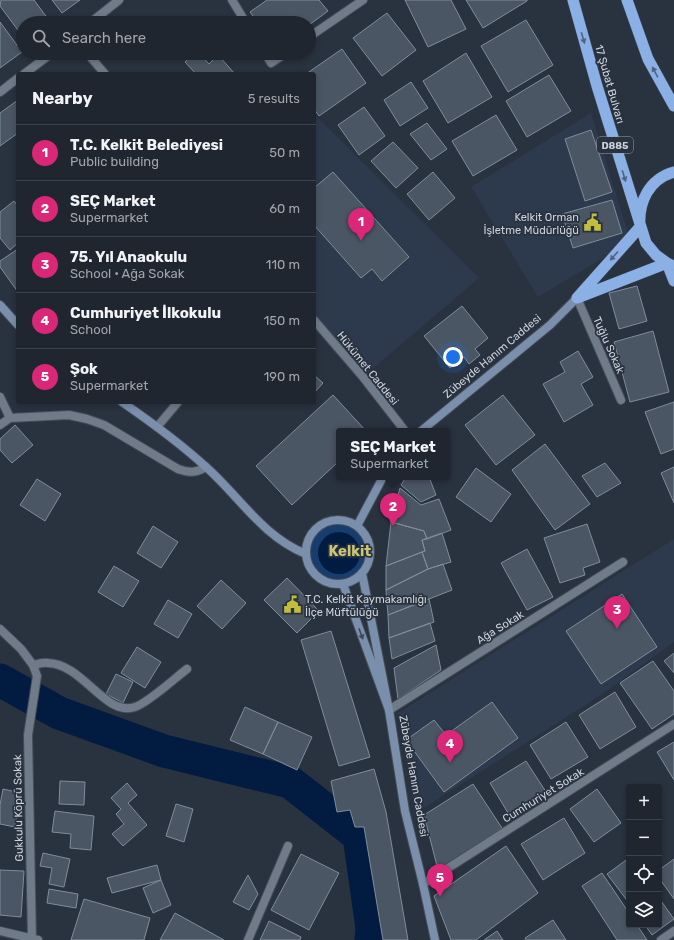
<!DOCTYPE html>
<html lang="en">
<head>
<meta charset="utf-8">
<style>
  body { margin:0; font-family:Rubik,sans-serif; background:#272e37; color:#f1f3f6 }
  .controls { position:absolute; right:12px; bottom:12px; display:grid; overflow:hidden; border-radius:4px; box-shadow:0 2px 6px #0003 }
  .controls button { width:36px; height:36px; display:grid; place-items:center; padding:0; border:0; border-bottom:1px solid #3c434b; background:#1f262f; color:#f1f3f6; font:20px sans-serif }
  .you { position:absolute; left:453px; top:357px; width:14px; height:14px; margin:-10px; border:3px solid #fff; border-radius:50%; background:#1a73e8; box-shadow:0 0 0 6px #1a73e833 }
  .badge { display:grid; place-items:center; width:26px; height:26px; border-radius:50%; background:#db2777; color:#fff; font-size:13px; font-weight:700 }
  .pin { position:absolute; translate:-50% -33px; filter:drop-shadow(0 1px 2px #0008) }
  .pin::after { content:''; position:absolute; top:21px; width:14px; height:12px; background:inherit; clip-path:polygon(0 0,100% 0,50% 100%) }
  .popup { position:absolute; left:336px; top:428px; width:114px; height:52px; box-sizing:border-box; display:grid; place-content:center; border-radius:4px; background:#1f262f; filter:drop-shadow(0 1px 3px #0005); font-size:13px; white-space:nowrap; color:#a1a5aa }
  .popup b { font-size:15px; color:#f1f3f6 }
  .popup::after { content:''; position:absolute; left:50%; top:100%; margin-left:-8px; border:8px solid transparent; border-top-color:#1f262f }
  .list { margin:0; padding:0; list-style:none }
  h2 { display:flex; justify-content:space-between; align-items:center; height:52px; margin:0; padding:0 16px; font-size:17px }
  h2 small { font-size:13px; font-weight:400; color:#a1a5aa }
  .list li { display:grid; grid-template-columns:26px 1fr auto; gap:12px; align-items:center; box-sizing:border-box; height:56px; padding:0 16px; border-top:1px solid #3c434b }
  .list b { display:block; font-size:15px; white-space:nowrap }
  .list p { margin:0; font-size:13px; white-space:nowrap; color:#a1a5aa }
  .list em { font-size:13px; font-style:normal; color:#a1a5aa }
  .icon { flex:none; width:22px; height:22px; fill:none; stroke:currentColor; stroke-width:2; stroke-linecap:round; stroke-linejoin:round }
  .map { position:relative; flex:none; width:674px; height:940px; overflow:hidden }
  .search { position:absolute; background:#1f262f; box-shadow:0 2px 6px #0003; left:16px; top:16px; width:300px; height:44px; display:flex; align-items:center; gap:10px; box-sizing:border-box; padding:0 14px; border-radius:22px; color:#a1a5aa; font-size:15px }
  .panel { position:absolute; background:#1f262f; box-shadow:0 2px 6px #0003; left:16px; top:72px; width:300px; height:332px; border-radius:4px }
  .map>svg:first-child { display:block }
</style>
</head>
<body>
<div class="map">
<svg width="674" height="940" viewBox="0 0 674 940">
  <rect width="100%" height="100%" fill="#29323f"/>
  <path fill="#2d3a4d" d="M591 113 628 233 623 246 538 297 471 187Z
    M314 114 479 278 363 377 314 320Z
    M674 539V642L601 695 416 813 398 713Z"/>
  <path fill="#173d6f" d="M306 552a32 32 0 1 1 64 0a32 32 0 1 1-64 0Z"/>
  <path fill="#021c41" d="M318 553a21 21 0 1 1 42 0a21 21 0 1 1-42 0Z"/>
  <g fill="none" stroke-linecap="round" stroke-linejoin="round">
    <path stroke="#021c41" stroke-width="33" d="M0 680 59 713 164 751 290 782 359 836 372 928 371 940"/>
  </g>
  <path fill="#4b5664" stroke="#808c9b" d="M1 0H34L51 23H23V37L0 6Z
    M52 0H80L62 13Z
    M267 0H319L328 11 309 25V23H258L250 12Z
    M405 0H451L466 29 428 47Z
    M466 0H527V1L483 28Z
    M387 13 416 50 382 76 353 38Z
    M526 20 553 65 508 92 481 46Z
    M0 22 22 52 0 68Z
    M342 49 366 83 319 116 314 109V74H306Z
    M195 53H199L209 64 218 55 235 74H196L185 62Z
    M466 53 492 97 448 123 423 81Z
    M549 75 571 111 527 137 506 101Z
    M411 82 428 108 400 126 384 100Z
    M18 100V133L0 146V113Z
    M364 107 385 136 359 155 338 125Z
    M496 115 517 150 473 176 452 141Z
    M427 123 447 149 431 160 410 134Z
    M591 130 612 192 585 201 565 139Z
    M393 142 418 168 396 188 371 161Z
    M333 172 409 257 382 281 372 269 361 278 314 225V209L315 208 314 207V188Z
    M433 172 455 198 429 220 407 194Z
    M612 200 622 233 573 248 562 214Z
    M14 201 18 206V243L10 250 0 238V212Z
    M18 249V292L0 267V261Z
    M637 286 647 321 619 329 609 293Z
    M462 306 488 338 475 349 480 355 469 364 464 357 450 368 424 336Z
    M653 331 669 392 630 402 614 342Z
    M578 351 593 377 581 384 593 405 564 422 543 384 565 372 560 362Z
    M314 375 323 383 314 393Z
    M333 395 366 431H339V461L292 505 256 466Z
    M503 395 535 435 496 465 465 425Z
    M674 402V449L661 454 645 412Z
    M15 425 33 445 12 463 0 450V439Z
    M545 444 590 504 555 530 512 470Z
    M605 463 621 483 597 497 582 476Z
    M674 467V503L661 473Z
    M476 468 511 494 491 522 456 497Z
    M406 477H429L436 495 421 502 401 485Z
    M37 479 61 494 45 521 20 505Z
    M400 488 421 505 439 499 451 530 427 539 424 531 391 522Z
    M391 522 424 531 427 539 422 540 425 551 386 566Z
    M587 524 600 562 583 568 585 575 560 583 544 538Z
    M153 526 178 542 161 568 137 553Z
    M442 533 451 562 428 569 422 552 425 551 422 540Z
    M527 549 553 597 527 610 501 563Z
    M422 552 428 569 386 590V566Z
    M443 564 452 590 388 615 386 590 428 569Z
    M114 566 139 581 123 607 98 592Z
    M287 578 319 611 297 633 264 600Z
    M221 580 246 603 222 629 197 606Z
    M622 594 657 647 601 684 566 631Z
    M429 599 434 622 389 638 388 615Z
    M168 600 192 614 178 638 154 624Z
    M430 623 435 641 392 659 389 638Z
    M331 631 370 757 339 766 301 640Z
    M436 645 441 670 398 699 394 668Z
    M137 647 161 662 145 688 121 673Z
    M674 653V673L664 661Z
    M653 661 674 691V714L652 729 620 683Z
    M116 674 133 682 123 703 106 694Z
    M615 692 636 727 600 749 579 715Z
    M492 702 518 738 444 792 406 740 434 720 446 735Z
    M245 707 278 722 263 754 230 740Z
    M278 722 312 737 297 770 263 754Z
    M566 722 588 757 551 779 530 745Z
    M674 742V780L657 752Z
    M526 761 548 795 511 818 490 783Z
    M374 769 386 812 408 940H383L364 827H355L350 810 337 812 331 781Z
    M60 781 85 782 84 805 59 804Z
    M127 783 137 795 128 803 147 825 123 846 112 834 124 824 116 814 121 809 111 798Z
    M473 784 502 828 438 870 424 815Z
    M3 789 21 793 15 827 0 824V805Z
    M597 789 621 823 594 842 570 809Z
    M176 804 193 809 184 842 166 836Z
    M55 811 94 816 91 850 70 848 71 834 52 832Z
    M564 818 585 853 543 880 521 844Z
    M506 846 538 893 476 940H451L434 896Z
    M43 853 70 859 64 887 49 884 52 868 40 866Z
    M301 854 339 873 309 930 271 910Z
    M629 858V903L607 874Z
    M674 859V899L659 878V870Z
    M157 865 161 880 112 893 107 878Z
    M0 870 24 871 21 917 0 915Z
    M602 873 629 913V925H637L647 940H617L582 886Z
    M248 875 258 894 249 910 233 902Z
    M161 880 171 905 153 913 143 888Z
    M49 889 78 894 76 908 47 903Z
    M659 898 674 919 652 935 645 925H659Z
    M84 899 150 918 144 940H71Z
    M175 913 224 940H160Z
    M553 920 566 940H526L525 938Z
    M269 921 301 937 300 940H260Z
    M497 931 503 940H484Z"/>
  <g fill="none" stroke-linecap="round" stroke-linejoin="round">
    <defs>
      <path id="service" d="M33 665C37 664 43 662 48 663 83 664 105 717 135 707 148 703 175 678 187 669
        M248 940 288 846"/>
      <path id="minor" d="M232 0 246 23
        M90 23 119 0
        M309 37 363 0
        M87 53 105 74
        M265 53 271 63 286 53
        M24 74 52 53
        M0 92 18 78
        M577 298 621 400
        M314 320 363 377 405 431
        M0 397 10 418 69 415 87 419 104 425 178 469C189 473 196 473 206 467
        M0 425 10 418
        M157 427 178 402
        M0 629 21 649 33 665 37 676 28 735 32 940
        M389 710 623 562
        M423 884 674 724
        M0 931 38 940
        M661 940 674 931"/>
      <path id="secondary" d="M0 305 18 325
        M122 402C151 422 180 443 206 467 240 497 262 536 306 554
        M421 431 550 325 577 298
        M306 552a32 32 0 1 1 64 0a32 32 0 1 1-64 0Z
        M357 526 383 477
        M343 584 389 710 362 573
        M389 710 405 811 423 884 435 940"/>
      <path id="trunk" d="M573 0 597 86 646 243 656 255 667 263 674 281
        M627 0 648 59 674 106
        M671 265 667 263 577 298 640 227C638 202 649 179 674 172"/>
    </defs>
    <use href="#service" stroke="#454e58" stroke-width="10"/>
    <use href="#minor" stroke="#454e58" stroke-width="10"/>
    <use href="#secondary" stroke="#454e58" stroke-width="10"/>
    <use href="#trunk" stroke="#454e58" stroke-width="12"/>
    <use href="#service" stroke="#707b8a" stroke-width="8"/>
    <use href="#minor" stroke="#707b8a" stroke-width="8"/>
    <use href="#secondary" stroke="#7a8fac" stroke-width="8"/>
    <use href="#trunk" stroke="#8ab0e6" stroke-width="11"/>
  </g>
  <defs><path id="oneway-solid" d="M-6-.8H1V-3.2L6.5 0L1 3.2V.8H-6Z"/></defs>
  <g fill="#506482">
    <use href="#oneway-solid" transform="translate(583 38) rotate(74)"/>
    <use href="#oneway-solid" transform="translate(655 72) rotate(-118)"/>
    <use href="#oneway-solid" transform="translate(624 176) rotate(73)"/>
    <use href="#oneway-solid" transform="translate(614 256) rotate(132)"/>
  </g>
  <use fill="#3d495a" href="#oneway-solid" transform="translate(361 634) rotate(70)"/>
  <defs>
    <symbol id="civic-bare" viewBox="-9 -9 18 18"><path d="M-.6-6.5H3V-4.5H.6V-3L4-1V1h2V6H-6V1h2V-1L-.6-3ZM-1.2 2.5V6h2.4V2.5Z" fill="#c3bd3f" stroke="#29323f" stroke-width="2.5" paint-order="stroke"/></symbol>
  </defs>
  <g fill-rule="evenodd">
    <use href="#civic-bare" x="580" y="210" width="25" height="25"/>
    <use href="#civic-bare" x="280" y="592" width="25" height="25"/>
  </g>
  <g text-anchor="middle" stroke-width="3.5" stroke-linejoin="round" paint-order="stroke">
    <rect fill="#29323f" stroke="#9ba2ac" stroke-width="1" x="597" y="137" width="36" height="16" rx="3"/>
    <g font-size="10" font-weight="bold" fill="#ccd2da">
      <text x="615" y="149">D885</text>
    </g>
    <g font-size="11" fill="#ccd2da" stroke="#29323f">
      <text transform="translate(610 84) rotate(74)" y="4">17 Şubat Bulvarı</text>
      <text transform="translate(609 345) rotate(66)" y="4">Tuğlu Sokak</text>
      <text transform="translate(492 356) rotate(-40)" y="4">Zübeyde Hanım Caddesi</text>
      <text transform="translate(368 368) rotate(51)" y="4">Hükümet Caddesi</text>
      <text transform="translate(500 627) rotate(-32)" y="4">Ağa Sokak</text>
      <text transform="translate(414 776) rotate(80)" y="4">Zübeyde Hanım Caddesi</text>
      <text transform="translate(543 795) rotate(-32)" y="4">Cumhuriyet Sokak</text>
      <text transform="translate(18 808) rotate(-91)" y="4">Gukkulu Köprü Sokak</text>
    </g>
    <g font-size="11" fill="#ccd2da" stroke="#29323f" text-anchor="end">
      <text x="579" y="221">Kelkit Orman<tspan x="579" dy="13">İşletme Müdürlüğü</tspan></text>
      <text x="305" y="603" text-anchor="start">T.C. Kelkit Kaymakamlığı<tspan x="305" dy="13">İlçe Müftülüğü</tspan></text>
    </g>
    <g font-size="15" font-weight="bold" fill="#c8c577" stroke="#29323f">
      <text x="350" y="556">Kelkit</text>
    </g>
  </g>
</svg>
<div class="controls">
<button>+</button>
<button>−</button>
<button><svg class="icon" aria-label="locate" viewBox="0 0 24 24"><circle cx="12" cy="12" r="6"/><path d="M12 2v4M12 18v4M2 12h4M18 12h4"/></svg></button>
<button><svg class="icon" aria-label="layers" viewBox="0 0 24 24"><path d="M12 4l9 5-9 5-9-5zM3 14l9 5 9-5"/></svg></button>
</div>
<div class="you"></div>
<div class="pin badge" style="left:361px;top:241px">1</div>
<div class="pin badge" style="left:393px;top:526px">2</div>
<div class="popup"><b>SEÇ Market</b>Supermarket</div>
<div class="pin badge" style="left:617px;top:629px">3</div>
<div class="pin badge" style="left:450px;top:763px">4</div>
<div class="pin badge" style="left:440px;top:897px">5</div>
<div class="search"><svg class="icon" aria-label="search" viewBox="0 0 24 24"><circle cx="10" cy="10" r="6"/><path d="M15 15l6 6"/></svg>Search here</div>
<section class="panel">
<h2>Nearby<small>5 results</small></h2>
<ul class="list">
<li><span class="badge">1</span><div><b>T.C. Kelkit Belediyesi</b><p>Public building</p></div><em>50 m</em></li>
<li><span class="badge">2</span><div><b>SEÇ Market</b><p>Supermarket</p></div><em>60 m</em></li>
<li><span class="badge">3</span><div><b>75. Yıl Anaokulu</b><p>School · Ağa Sokak</p></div><em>110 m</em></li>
<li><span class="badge">4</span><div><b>Cumhuriyet İlkokulu</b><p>School</p></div><em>150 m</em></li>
<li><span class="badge">5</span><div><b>Şok</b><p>Supermarket</p></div><em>190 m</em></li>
</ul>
</section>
</div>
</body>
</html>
